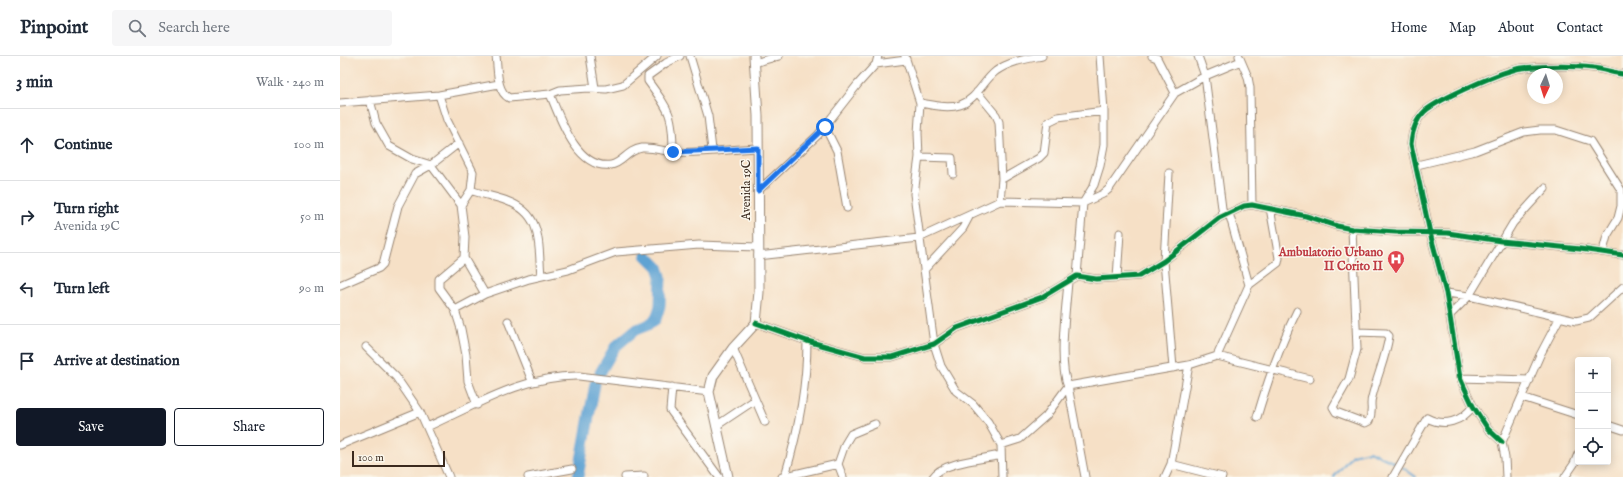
<!DOCTYPE html>
<html lang="en">
<head>
<meta charset="utf-8">
<style>
  body { margin:0; font-family:"IM FELL English",serif; background:#f6f6f7; color:#1f2937 }
  .controls { position:absolute; right:12px; bottom:12px; display:grid; overflow:hidden; border-radius:4px; box-shadow:0 2px 10px #0003 }
  .controls button { width:36px; height:36px; display:grid; place-items:center; padding:0; border:0; border-bottom:1px solid #e0e1e3; background:#fff; color:#1f2937; font:20px sans-serif }
  .compass { position:absolute; left:1187px; top:12px; width:36px; height:36px; border-radius:50%; background:#fff; box-shadow:0 2px 10px #0003; rotate:184deg }
  .scale { position:absolute; left:12px; bottom:10px; width:93px; box-sizing:border-box; padding-left:4px; border:2px solid #3b2a1e; border-top:0; font-size:11px; line-height:14px; white-space:nowrap; color:#3b2a1e; -webkit-text-stroke:3px #fbf7ec; paint-order:stroke }
  .stop { position:absolute; width:12px; height:12px; margin:-9px; border:3px solid #1a73e8; border-radius:50%; background:#fff }
  .stop.end { background:#1a73e8; border-color:#fff; box-shadow:0 1px 4px #0008 }
  .list { margin:0; padding:0; list-style:none }
  h2 { display:flex; justify-content:space-between; align-items:center; height:52px; margin:0; padding:0 16px; font-size:17px }
  h2 small { font-size:13px; font-weight:400; color:#747a83 }
  .list li { display:grid; grid-template-columns:26px 1fr auto; gap:12px; align-items:center; box-sizing:border-box; height:72px; padding:0 16px; border-top:1px solid #e0e1e3 }
  .list b { display:block; font-size:15px; white-space:nowrap }
  .list p { margin:0; font-size:13px; white-space:nowrap; color:#747a83 }
  .list em { font-size:13px; font-style:normal; color:#747a83 }
  .actions { display:flex; gap:8px; padding:12px 16px }
  .actions a { flex:1; padding:9px 0; border:1px solid #111827; border-radius:4px; text-align:center; font-size:14px; color:#111827 }
  .actions .main { background:#111827; color:#fff }
  .icon { flex:none; width:22px; height:22px; fill:none; stroke:currentColor; stroke-width:2; stroke-linecap:round; stroke-linejoin:round }
  .map { position:relative; flex:none; width:1283px; height:421px; overflow:hidden }
  header { display:flex; align-items:center; gap:24px; box-sizing:border-box; height:56px; padding:0 20px; background:#fff; border-bottom:1px solid #e0e1e3 }
  header strong { font-size:19px }
  nav { display:flex; gap:22px; margin-inline-start:auto; font-size:14px }
  .search { width:280px; height:36px; background:#f6f6f7; display:flex; align-items:center; gap:10px; box-sizing:border-box; padding:0 14px; border-radius:4px; color:#747a83; font-size:15px }
  main { display:flex }
  aside { flex:1; background:#fff }
  .map>svg:first-child { display:block }
</style>
</head>
<body>
<header>
<strong>Pinpoint</strong>
<div class="search"><svg class="icon" aria-label="search" viewBox="0 0 24 24"><circle cx="10" cy="10" r="6"/><path d="M15 15l6 6"/></svg>Search here</div>
<nav><a>Home</a><a>Map</a><a>About</a><a>Contact</a></nav>
</header>
<main>
<aside>
<h2>3 min<small>Walk · 240 m</small></h2>
<ul class="list">
<li><svg class="icon" aria-label="ahead" viewBox="0 0 24 24"><path d="M12 20V5M6 11l6-6 6 6"/></svg><div><b>Continue</b></div><em>100 m</em></li>
<li><svg class="icon" aria-label="right" viewBox="0 0 24 24"><path d="M7 20v-9h11M14 6l5 5-5 5"/></svg><div><b>Turn right</b><p>Avenida 19C</p></div><em>50 m</em></li>
<li><svg class="icon" aria-label="left" viewBox="0 0 24 24"><path d="M17 20v-9H6M10 6l-5 5 5 5"/></svg><div><b>Turn left</b></div><em>90 m</em></li>
<li><svg class="icon" aria-label="arrive" viewBox="0 0 24 24"><path d="M6 21V4h12l-3 4 3 4H6"/></svg><div><b>Arrive at destination</b></div></li>
</ul>
<div class="actions"><a class="main">Save</a><a>Share</a></div>
</aside>
<div class="map">
<svg width="1283" height="421" viewBox="0 0 1283 421">
  <rect width="100%" height="100%" fill="#fbf7ec"/>
  <filter id="ink" filterUnits="userSpaceOnUse"><feTurbulence type="fractalNoise" baseFrequency=".025" numOctaves="2"/><feDisplacementMap in="SourceGraphic" scale="8" xChannelSelector="R" yChannelSelector="G"/><feConvolveMatrix kernelMatrix="1 2 1 2 8 2 1 2 1" color-interpolation-filters="sRGB"/></filter>
  <filter id="wash" filterUnits="userSpaceOnUse"><feTurbulence type="fractalNoise" baseFrequency=".012" numOctaves="4" result="noise"/><feDisplacementMap in="SourceGraphic" scale="16" xChannelSelector="R" yChannelSelector="G"/><feGaussianBlur stdDeviation="0.9" result="paint"/><feColorMatrix in="noise" values="0 0 0 0 0 0 0 0 0 0 0 0 0 0 0 0 0 1.4 0 .05"/><feComposite in="paint" operator="in"/></filter>
  <g filter="url(#wash)">
    <rect width="100%" height="100%" fill="#f6e0c6"/>
    <g fill="none" stroke-linecap="round" stroke-linejoin="round">
      <path stroke="#5ea3d3" stroke-width="2" d="M1062 411 1076 421
        M994 421 1012 399 1029 395 1057 408"/>
      <path stroke="#5ea3d3" stroke-width="11" d="M260 317 275 291 295 274 308 269 316 263 320 250 321 220 318 211 306 199
        M238 421 255 328"/>
    </g>
  </g>
  <g filter="url(#ink)">
    <g fill="none" stroke-linecap="round" stroke-linejoin="round">
      <defs>
        <path id="minor" d="M156 0C158 13 156 35 169 42L210 38C220 62 237 114 271 109 283 107 287 94 302 92 313 91 323 95 333 96 357 98 392 93 418 92
          M250 0 255 32
          M350 0 368 60 372 94
          M565 0 580 47 578 77 579 101 574 138 594 288 601 310 616 335 633 348 648 366 661 389 662 421
          M812 0 817 2 835 37
          M858 0 865 20 883 160
          M899 0 908 21 910 32 912 149
          M414 7 439 0
          M536 8 566 4
          M637 36 656 59 659 66 662 123 660 145
          M210 38 220 34 249 32 266 33 283 29 317 0
          M99 39 107 64 133 116 131 134 121 149 125 181 124 202 145 238
          M30 44 36 67 49 90 72 103 91 109 121 149
          M0 47 99 39 159 28
          M580 47C593 49 607 53 620 49 636 44 643 25 656 15 670 5 686 3 702 0
          M485 71 497 95 507 152
          M333 96C333 59 330 55 308 25V20L326 7 340 0
          M579 101 612 102 613 118
          M1077 109 1135 95 1184 76 1200 74H1216L1250 85 1281 134V150L1278 162 1267 180 1263 195
          M829 117 824 205 833 312
          M662 123 699 102 704 97 708 66 718 61 764 55
          M131 134C142 139 155 140 167 145 203 158 198 187 201 220
          M418 135 478 79 518 28 536 8 538 0
          M889 157 909 229
          M1012 173 1017 293 1009 323 993 351 996 356 1025 367 1029 365C1034 353 1029 350 1032 341 1037 320 1046 301 1049 280L1046 277 1017 276
          M418 200 579 182 660 145 743 147 763 138 769 133 835 37 865 20 901 5
          M124 202 99 223V232L115 254 121 273 126 299 128 325 137 349
          M584 214 623 172 630 159
          M737 220 743 147 754 129 760 110 764 89V55L760 0
          M777 222 780 177
          M728 226C726 253 718 307 728 330L745 421
          M0 229 39 212 43 208 58 150 75 118 91 109 119 87
          M1106 237 1129 240 1236 265 1249 262 1283 231
          M115 254 145 238 189 223 228 214 276 196 359 189 418 191
          M1109 260 1129 240 1173 167 1205 132
          M168 265 192 325
          M416 267 467 285 525 301H552L594 288 617 272 702 241 737 220 756 223 799 220 824 205 879 162 904 150 912 149 966 160 997 170 1012 173 1056 176 1108 177 1161 185 1240 193 1283 199
          M26 291 56 321 80 356 109 421
          M393 292 425 366
          M877 300 970 323
          M1120 322 1190 324
          M332 331 330 354 379 421
          M1182 341 1238 359
          M917 361C928 324 940 289 957 255
          M1268 369 1283 374
          M376 370 415 344
          M87 371C136 349 184 319 239 320L369 336
          M1162 386 1148 373 1133 350 1120 322 1106 237 1090 177 1071 88C1072 76 1075 64 1085 55 1099 43 1164 14 1182 12 1206 10 1230 9 1253 12 1263 13 1273 17 1283 18
          M0 389 80 356
          M661 389 680 383 706 360 728 330 849 309 877 300 909 229 938 207 939 202 930 152
          M831 408 882 421
          M445 420C458 376 467 330 467 285
          M188 421 232 413
          M285 421 304 420
          M442 421 498 408
          M503 421 498 408 505 388 511 378 535 368
          M593 421C602 406 644 403 661 399
          M825 421 831 408 849 309
          M1053 421 1087 362C1104 371 1122 366 1133 350
          M1166 421 1165 402 1162 386 1200 299 1220 261
          M1225 421 1234 408 1238 398"/>
        <path id="tertiary" d="M388 421 369 336 373 320 393 292 416 267 419 236 418 60 414 0"/>
      </defs>
      <use href="#minor" stroke="#988572" stroke-width="9"/>
      <use href="#tertiary" stroke="#988572" stroke-width="11"/>
      <use href="#minor" stroke="#fff" stroke-width="7"/>
      <use href="#tertiary" stroke="#fff" stroke-width="9"/>
      <defs>
        <path id="cycleway" d="M416 267 467 285 525 301H552L594 288 617 272 702 241 737 220 756 223 799 220 824 205 879 162 904 150 912 149 966 160 997 170 1012 173 1056 176 1108 177 1161 185 1240 193 1283 199
          M1162 386 1148 373 1133 350 1120 322 1106 237 1090 177 1071 88C1072 76 1075 64 1085 55 1099 43 1164 14 1182 12 1206 10 1230 9 1253 12 1263 13 1273 17 1283 18"/>
      </defs>
      <use href="#cycleway" stroke="#fbf7ec" stroke-width="8"/>
      <use href="#cycleway" stroke="#00873e" stroke-width="5"/>
    </g>
  </g>
  <g fill="none" stroke-linecap="round" stroke-linejoin="round" filter="url(#ink)">
    <path stroke="#1a73e8" stroke-width="5" d="M333 96 418 92V135L485 71"/>
  </g>
  <defs>
    <symbol id="hospital-pin" viewBox="-11 -11 22 30"><path d="M0 17L-7.5 6A9.5 9.5 0 1 1 7.5 6Z" fill="#e0444e" stroke="#fbf7ec"/><path d="M-5-5h3v3.5h4V-5h3V5h-3V1.5h-4V5h-3Z" fill="#fff"/></symbol>
  </defs>
  <g fill-rule="evenodd">
    <use href="#hospital-pin" x="1046" y="193" width="20" height="27"/>
  </g>
  <g text-anchor="middle" stroke-width="3" stroke-linejoin="round" paint-order="stroke">
    <g font-size="12" fill="#3b2a1e" stroke="#fbf7ec">
      <text transform="translate(406 134) rotate(-90)" y="4">Avenida 19C</text>
    </g>
    <g font-size="12" font-weight="bold" fill="#be3a42" stroke="#fbf7ec" text-anchor="end">
      <text x="1043" y="200">Ambulatorio Urbano<tspan x="1043" dy="14">II Corito II</tspan></text>
    </g>
  </g>
</svg>
<div class="controls">
<button>+</button>
<button>−</button>
<button><svg class="icon" aria-label="locate" viewBox="0 0 24 24"><circle cx="12" cy="12" r="6"/><path d="M12 2v4M12 18v4M2 12h4M18 12h4"/></svg></button>
</div>
<svg class="compass" viewBox="-18 -18 36 36"><path d="M0-13l5 13h-10z" fill="#e53935"/><path d="M0 13l5-13h-10z" fill="#747a83"/></svg>
<div class="scale">100 m</div>
<div class="stop" style="left:485px;top:71px"></div>
<div class="stop end" style="left:333px;top:96px"></div>
</div>
</main>
</body>
</html>
